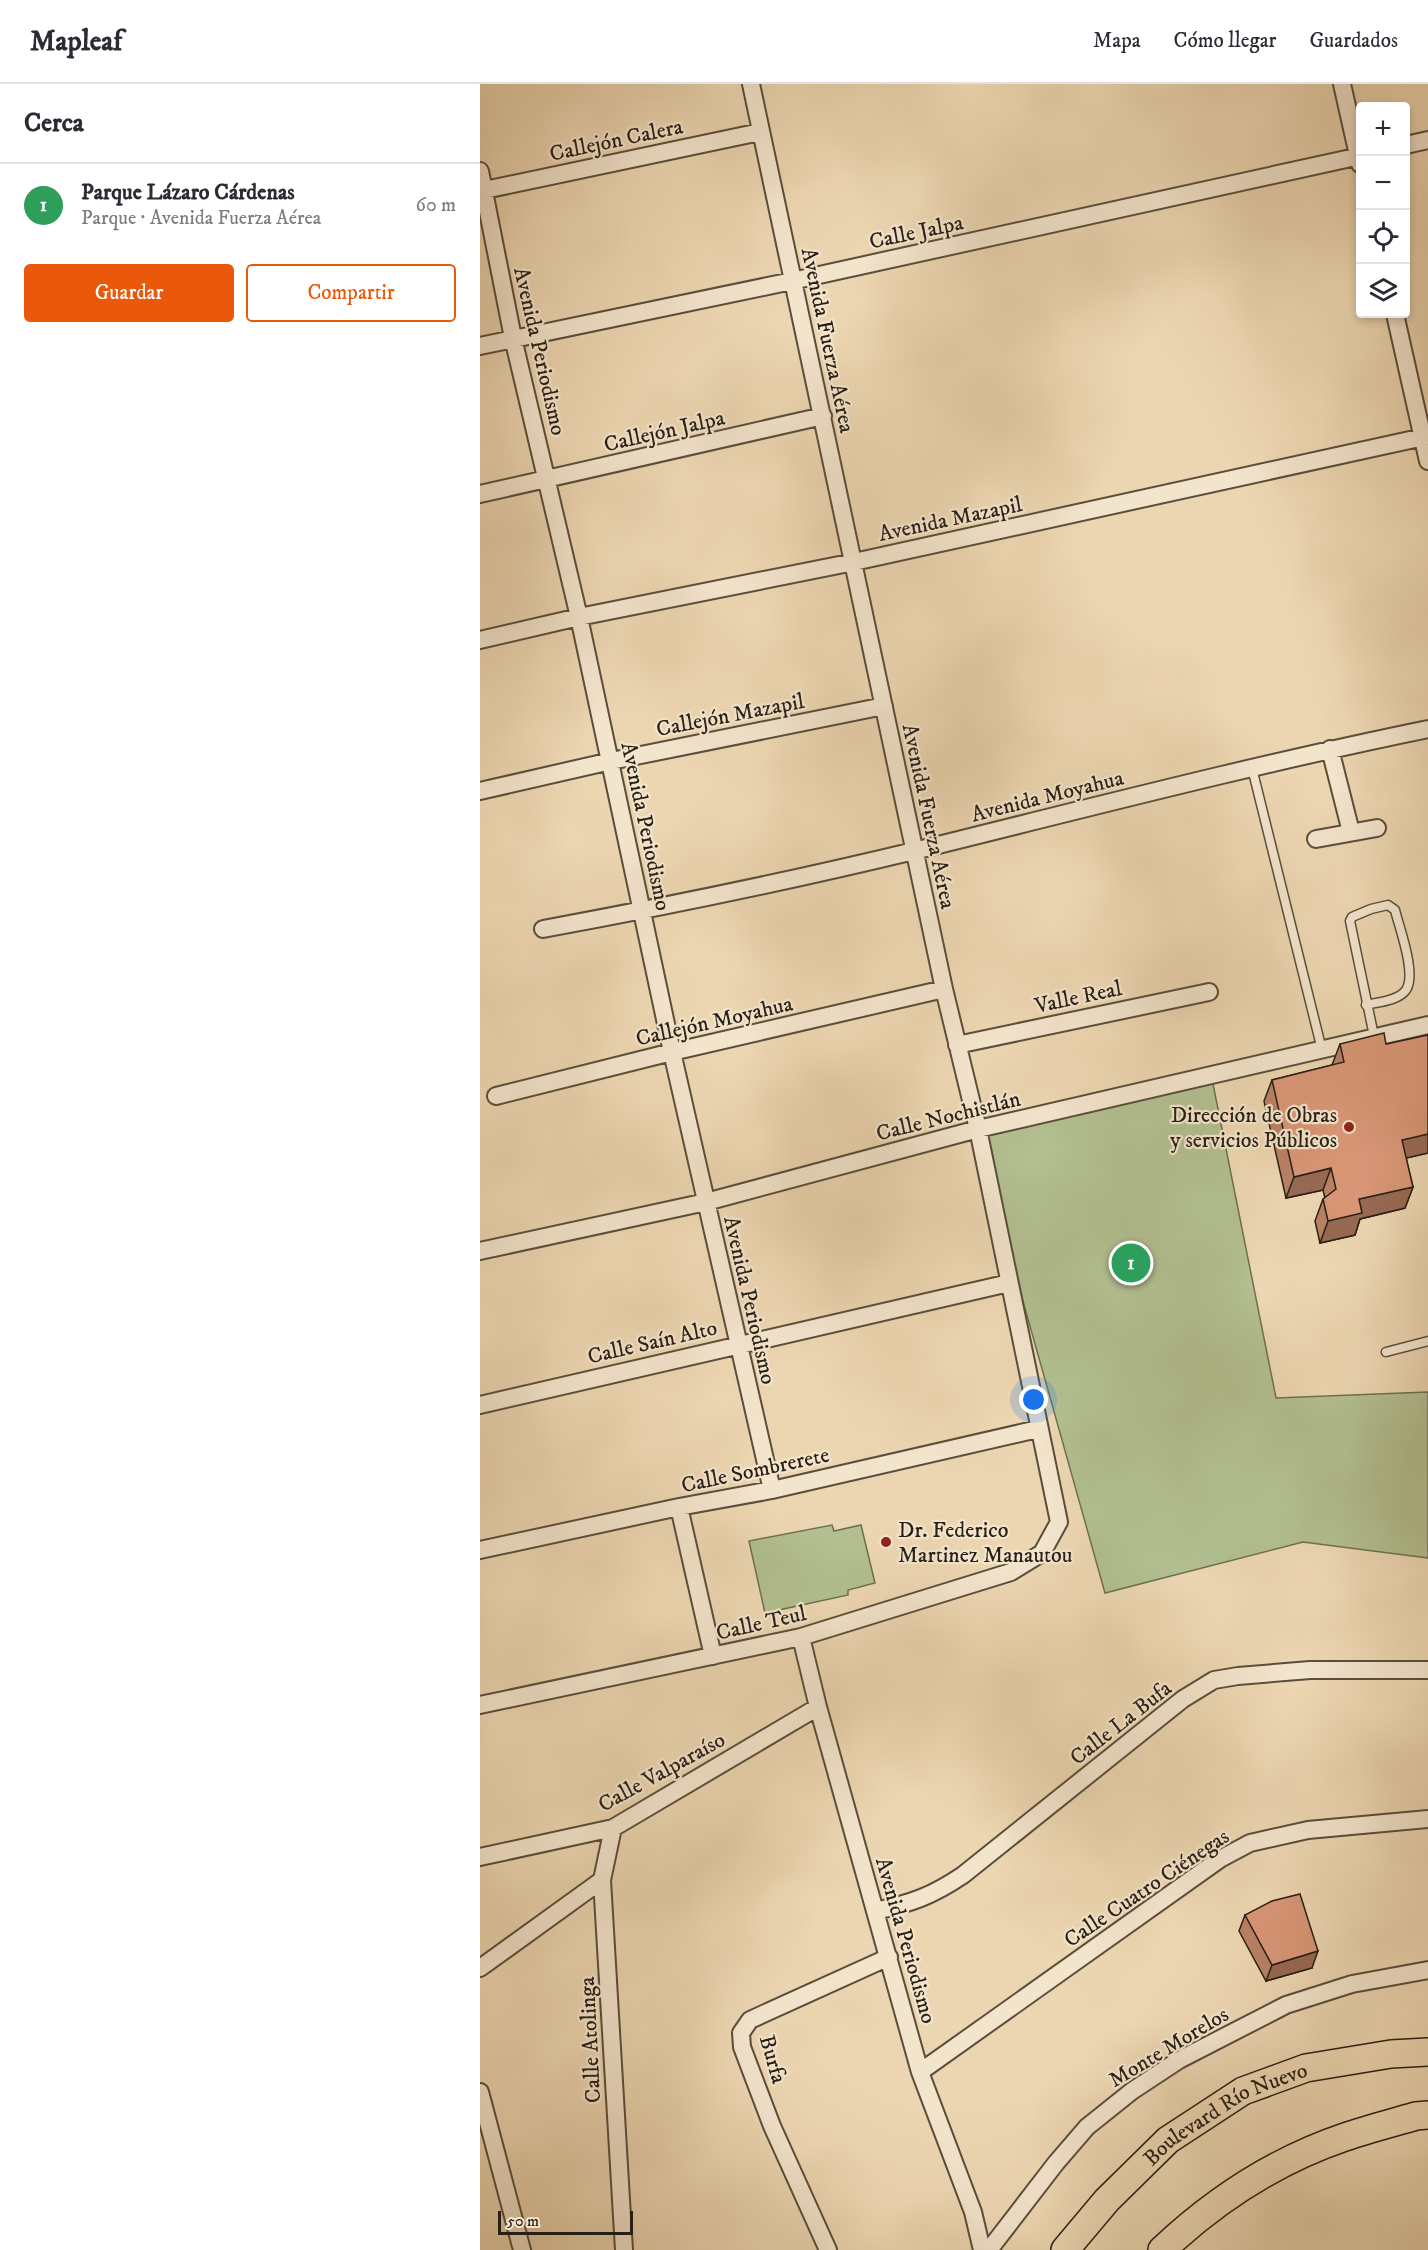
<!DOCTYPE html>
<html lang="es">
<head>
<meta charset="utf-8">
<style>
  body { margin:0; font-family:"IM FELL DW Pica",serif; background:#f2f2f3; color:#2b2b33 }
  .controls { position:absolute; right:18px; top:18px; display:grid; overflow:hidden; border-radius:6px; box-shadow:0 3px 9px #0003 }
  .controls button { width:54px; height:54px; display:grid; place-items:center; padding:0; border:0; border-bottom:2px solid #e1e1e2; background:#fff; color:#2b2b33; font:30px sans-serif }
  .scale { position:absolute; left:18px; bottom:15px; width:135px; box-sizing:border-box; padding-left:6px; border:3px solid #282015; border-top:0; font-size:16px; line-height:21px; white-space:nowrap; color:#282015; -webkit-text-stroke:4px #f3e4cc; paint-order:stroke }
  .you { position:absolute; left:554px; top:1316px; width:21px; height:21px; margin:-15px; border:4px solid #fff; border-radius:50%; background:#1a73e8; box-shadow:0 0 0 9px #1a73e833 }
  .badge { display:grid; place-items:center; width:39px; height:39px; border-radius:50%; background:#ea580c; color:#fff; font-size:20px; font-weight:700 }
  .pin { position:absolute; translate:-50% -50%; border:3px solid #fff; box-shadow:0 2px 6px #0006 }
  .list { margin:0; padding:0; list-style:none }
  h2 { display:flex; justify-content:space-between; align-items:center; height:78px; margin:0; padding:0 24px; font-size:26px }
  h2 small { font-size:20px; font-weight:400; color:#7c7c81 }
  .list li { display:grid; grid-template-columns:39px 1fr auto; gap:18px; align-items:center; box-sizing:border-box; height:84px; padding:0 24px; border-top:2px solid #e1e1e2 }
  .list b { display:block; font-size:22px; white-space:nowrap }
  .list p { margin:0; font-size:20px; white-space:nowrap; color:#7c7c81 }
  .list em { font-size:20px; font-style:normal; color:#7c7c81 }
  .actions { display:flex; gap:12px; padding:18px 24px }
  .actions a { flex:1; padding:14px 0; border:2px solid #ea580c; border-radius:6px; text-align:center; font-size:21px; color:#ea580c }
  .actions .main { background:#ea580c; color:#fff }
  .icon { flex:none; width:33px; height:33px; fill:none; stroke:currentColor; stroke-width:2; stroke-linecap:round; stroke-linejoin:round }
  .map { position:relative; flex:none; width:948px; height:2166px; overflow:hidden }
  header { display:flex; align-items:center; gap:36px; box-sizing:border-box; height:84px; padding:0 30px; background:#fff; border-bottom:2px solid #e1e1e2 }
  header strong { font-size:28px }
  nav { display:flex; gap:33px; margin-inline-start:auto; font-size:21px }
  main { display:flex }
  aside { flex:1; background:#fff }
  .map>svg:first-child { display:block }
</style>
</head>
<body>
<header>
<strong>Mapleaf</strong>
<nav><a>Mapa</a><a>Cómo llegar</a><a>Guardados</a></nav>
</header>
<main>
<aside>
<h2>Cerca<small></small></h2>
<ul class="list">
<li><span class="badge" style="background:#2e9e5b">1</span><div><b>Parque Lázaro Cárdenas</b><p>Parque · Avenida Fuerza Aérea</p></div><em>60 m</em></li>
</ul>
<div class="actions"><a class="main">Guardar</a><a>Compartir</a></div>
</aside>
<div class="map">
<svg width="948" height="2166" viewBox="0 0 948 2166">
  <rect width="100%" height="100%" fill="#ecd6b1"/>
  <filter id="stains"><feTurbulence type="fractalNoise" baseFrequency=".00333" numOctaves="4"/><feColorMatrix values="0 0 0 0 .2 0 0 0 0 .09 0 0 0 0 .02 0 0 0 .5 -.17"/></filter>
  <radialGradient id="worn" r=".72"><stop offset=".6" stop-color="#630" stop-opacity="0"/><stop offset="1" stop-color="#630" stop-opacity=".3"/></radialGradient>
  <path fill="#b2bf90" stroke="#6d7052" stroke-width="1.5" d="M732 995 796 1314 948 1308V1474L823 1458 625 1509 496 1050Z
    M352 1441 354 1447 381 1441 395 1499 368 1506V1511L285 1529 269 1457Z"/>
  <g fill="none" stroke-linecap="round" stroke-linejoin="round">
    <defs>
      <path id="service" d="M772 684 842 966
        M886 921C898 918 918 917 926 906 937 890 919 843 915 826L908 821 891 825 872 833 870 837 894 952
        M906 1268 948 1257"/>
      <path id="minor" d="M862 0 880 80
        M926 61 948 56
        M0 87 33 254 99 533 192 968 292 1406
        M0 107 280 48
        M915 230 948 377
        M0 262 312 197 880 72
        M0 410 343 332
        M0 556 99 533 374 478 948 352
        M850 665 871 748
        M0 707 131 677 404 622
        M836 755 897 744
        M63 845C188 822 314 796 438 766 608 724 777 680 948 645
        M477 961 729 908
        M16 1012 192 968 464 905
        M0 1167 226 1118 498 1045 948 941
        M0 1321 529 1199
        M199 1423 233 1572
        M0 1466 199 1423 292 1406 558 1345
        M321 1553 338 1623 440 1988 493 2128 502 2166
        M0 1621 321 1553 531 1488 562 1469 579 1438 498 1045 464 905 271 0
        M133 1744 122 1796 144 2166
        M0 1773 133 1744 338 1623
        M395 1827C432 1819 452 1812 483 1791L703 1615 734 1596 758 1592 830 1586H948
        M0 1884 122 1796
        M440 1988 740 1775 770 1759 828 1746 948 1735
        M0 2008 42 2166
        M348 2166 292 2042 262 1963 261 1949 270 1936 409 1873
        M509 2166 576 2079 607 2043 652 2007 699 1976 806 1921 872 1900 948 1886"/>
      <g id="trunk">
        <path id="s1" d="M585 2166 627 2116 688 2056 763 2007 826 1984 911 1970 948 1968"/>
        <path d="M682 2166C734 2117 797 2076 865 2053 888 2045 912 2039 936 2032L948 2031"/>
      </g>
    </defs>
    <use href="#service" stroke="#594e3c" stroke-width="11"/>
    <use href="#minor" stroke="#594e3c" stroke-width="20"/>
    <use href="#trunk" stroke="#282015" stroke-width="30"/>
    <use href="#service" stroke="#f3e4cc" stroke-width="8"/>
    <use href="#minor" stroke="#f3e4cc" stroke-width="16"/>
    <use href="#trunk" stroke="#ecd6b1" stroke-width="27"/>
  </g>
  <path fill="#ba8165" stroke="#282015" stroke-width="1.5" d="M860 960H906L948 1069 926 1074 933 1103 925 1124 880 1135 875 1151 840 1159 835 1137 843 1115 845 1114 843 1106 806 1114 784 1017 792 996 852 981Z
    M765 1831 832 1884 786 1897 759 1847Z"/>
  <path fill="#976953" stroke="#282015" stroke-width="1.5" d="M948 1050V1069L914 1077 922 1056Z
    M851 1084 843 1106 806 1114 814 1093Z
    M933 1103 925 1124 880 1135 875 1151 840 1159 848 1137 879 1115Z
    M838 1867 832 1884 786 1897 792 1881Z"/>
  <path fill="#d89676" stroke="#282015" stroke-width="1.5" d="M904 949 906 960 948 951V1050L922 1056 933 1103 879 1115 882 1129 848 1137 843 1115 856 1105 851 1084 814 1093 792 996 864 978 860 960Z
    M820 1810 838 1867 792 1881 765 1831 792 1817Z"/>
  <g fill="#8f2418" stroke="#f3e4cc" stroke-width="2">
    <circle cx="869" cy="1043" r="6"/>
    <circle cx="406" cy="1458" r="6"/>
  </g>
  <g text-anchor="middle" stroke-width="4.5" stroke-linejoin="round" paint-order="stroke">
    <g font-size="22" fill="#282015" stroke="#f3e4cc">
      <text transform="translate(136 55) rotate(-12)" y="8">Callejón Calera</text>
      <text transform="translate(436 147) rotate(-12)" y="8">Calle Jalpa</text>
      <text transform="translate(349 256) rotate(78)" y="8">Avenida Fuerza Aérea</text>
      <text transform="translate(61 267) rotate(77)" y="8">Avenida Periodismo</text>
      <text transform="translate(184 346) rotate(-13)" y="8">Callejón Jalpa</text>
      <text transform="translate(470 434) rotate(-12)" y="8">Avenida Mazapil</text>
      <text transform="translate(250 630) rotate(-11)" y="8">Callejón Mazapil</text>
      <text transform="translate(567 711) rotate(-14)" y="8">Avenida Moyahua</text>
      <text transform="translate(450 732) rotate(78)" y="8">Avenida Fuerza Aérea</text>
      <text transform="translate(167 742) rotate(78)" y="8">Avenida Periodismo</text>
      <text transform="translate(598 912) rotate(-12)" y="8">Valle Real</text>
      <text transform="translate(234 936) rotate(-13)" y="8">Callejón Moyahua</text>
      <text transform="translate(468 1031) rotate(-14)" y="8">Calle Nochistlán</text>
      <text transform="translate(271 1216) rotate(77)" y="8">Avenida Periodismo</text>
      <text transform="translate(172 1257) rotate(-13)" y="8">Calle Saín Alto</text>
      <text transform="translate(275 1385) rotate(-12)" y="8">Calle Sombrerete</text>
      <text transform="translate(281 1538) rotate(-13)" y="8">Calle Teul</text>
      <text transform="translate(640 1638) rotate(-38)" y="8">Calle La Bufa</text>
      <text transform="translate(181 1687) rotate(-29)" y="8">Calle Valparaíso</text>
      <text transform="translate(666 1803) rotate(-34)" y="8">Calle Cuatro Ciénegas</text>
      <text transform="translate(427 1856) rotate(74)" y="8">Avenida Periodismo</text>
      <text transform="translate(109 1956) rotate(-93)" y="8">Calle Atolinga</text>
      <text transform="translate(688 1962) rotate(-31)" y="8">Monte Morelos</text>
      <text transform="translate(294 1975) rotate(74)" y="8">Burfa</text>
      <text dy="8" stroke="none"><textPath href="#s1" startOffset="214">Boulevard Río Nuevo</textPath></text>
    </g>
    <g font-size="22" fill="#282015" stroke="#f3e4cc" text-anchor="end">
      <text x="857" y="1038">Dirección de Obras<tspan x="857" dy="25">y servicios Públicos</tspan></text>
      <text x="418" y="1453" text-anchor="start">Dr. Federico<tspan x="418" dy="25">Martinez Manautou</tspan></text>
    </g>
  </g>
  <rect width="100%" height="100%" filter="url(#stains)"/>
  <rect width="100%" height="100%" fill="url(#worn)"/>
</svg>
<div class="controls">
<button>+</button>
<button>−</button>
<button><svg class="icon" aria-label="locate" viewBox="0 0 24 24"><circle cx="12" cy="12" r="6"/><path d="M12 2v4M12 18v4M2 12h4M18 12h4"/></svg></button>
<button><svg class="icon" aria-label="layers" viewBox="0 0 24 24"><path d="M12 4l9 5-9 5-9-5zM3 14l9 5 9-5"/></svg></button>
</div>
<div class="scale">50 m</div>
<div class="you"></div>
<div class="pin badge" style="left:651px;top:1179px;background:#2e9e5b">1</div>
</div>
</main>
</body>
</html>
